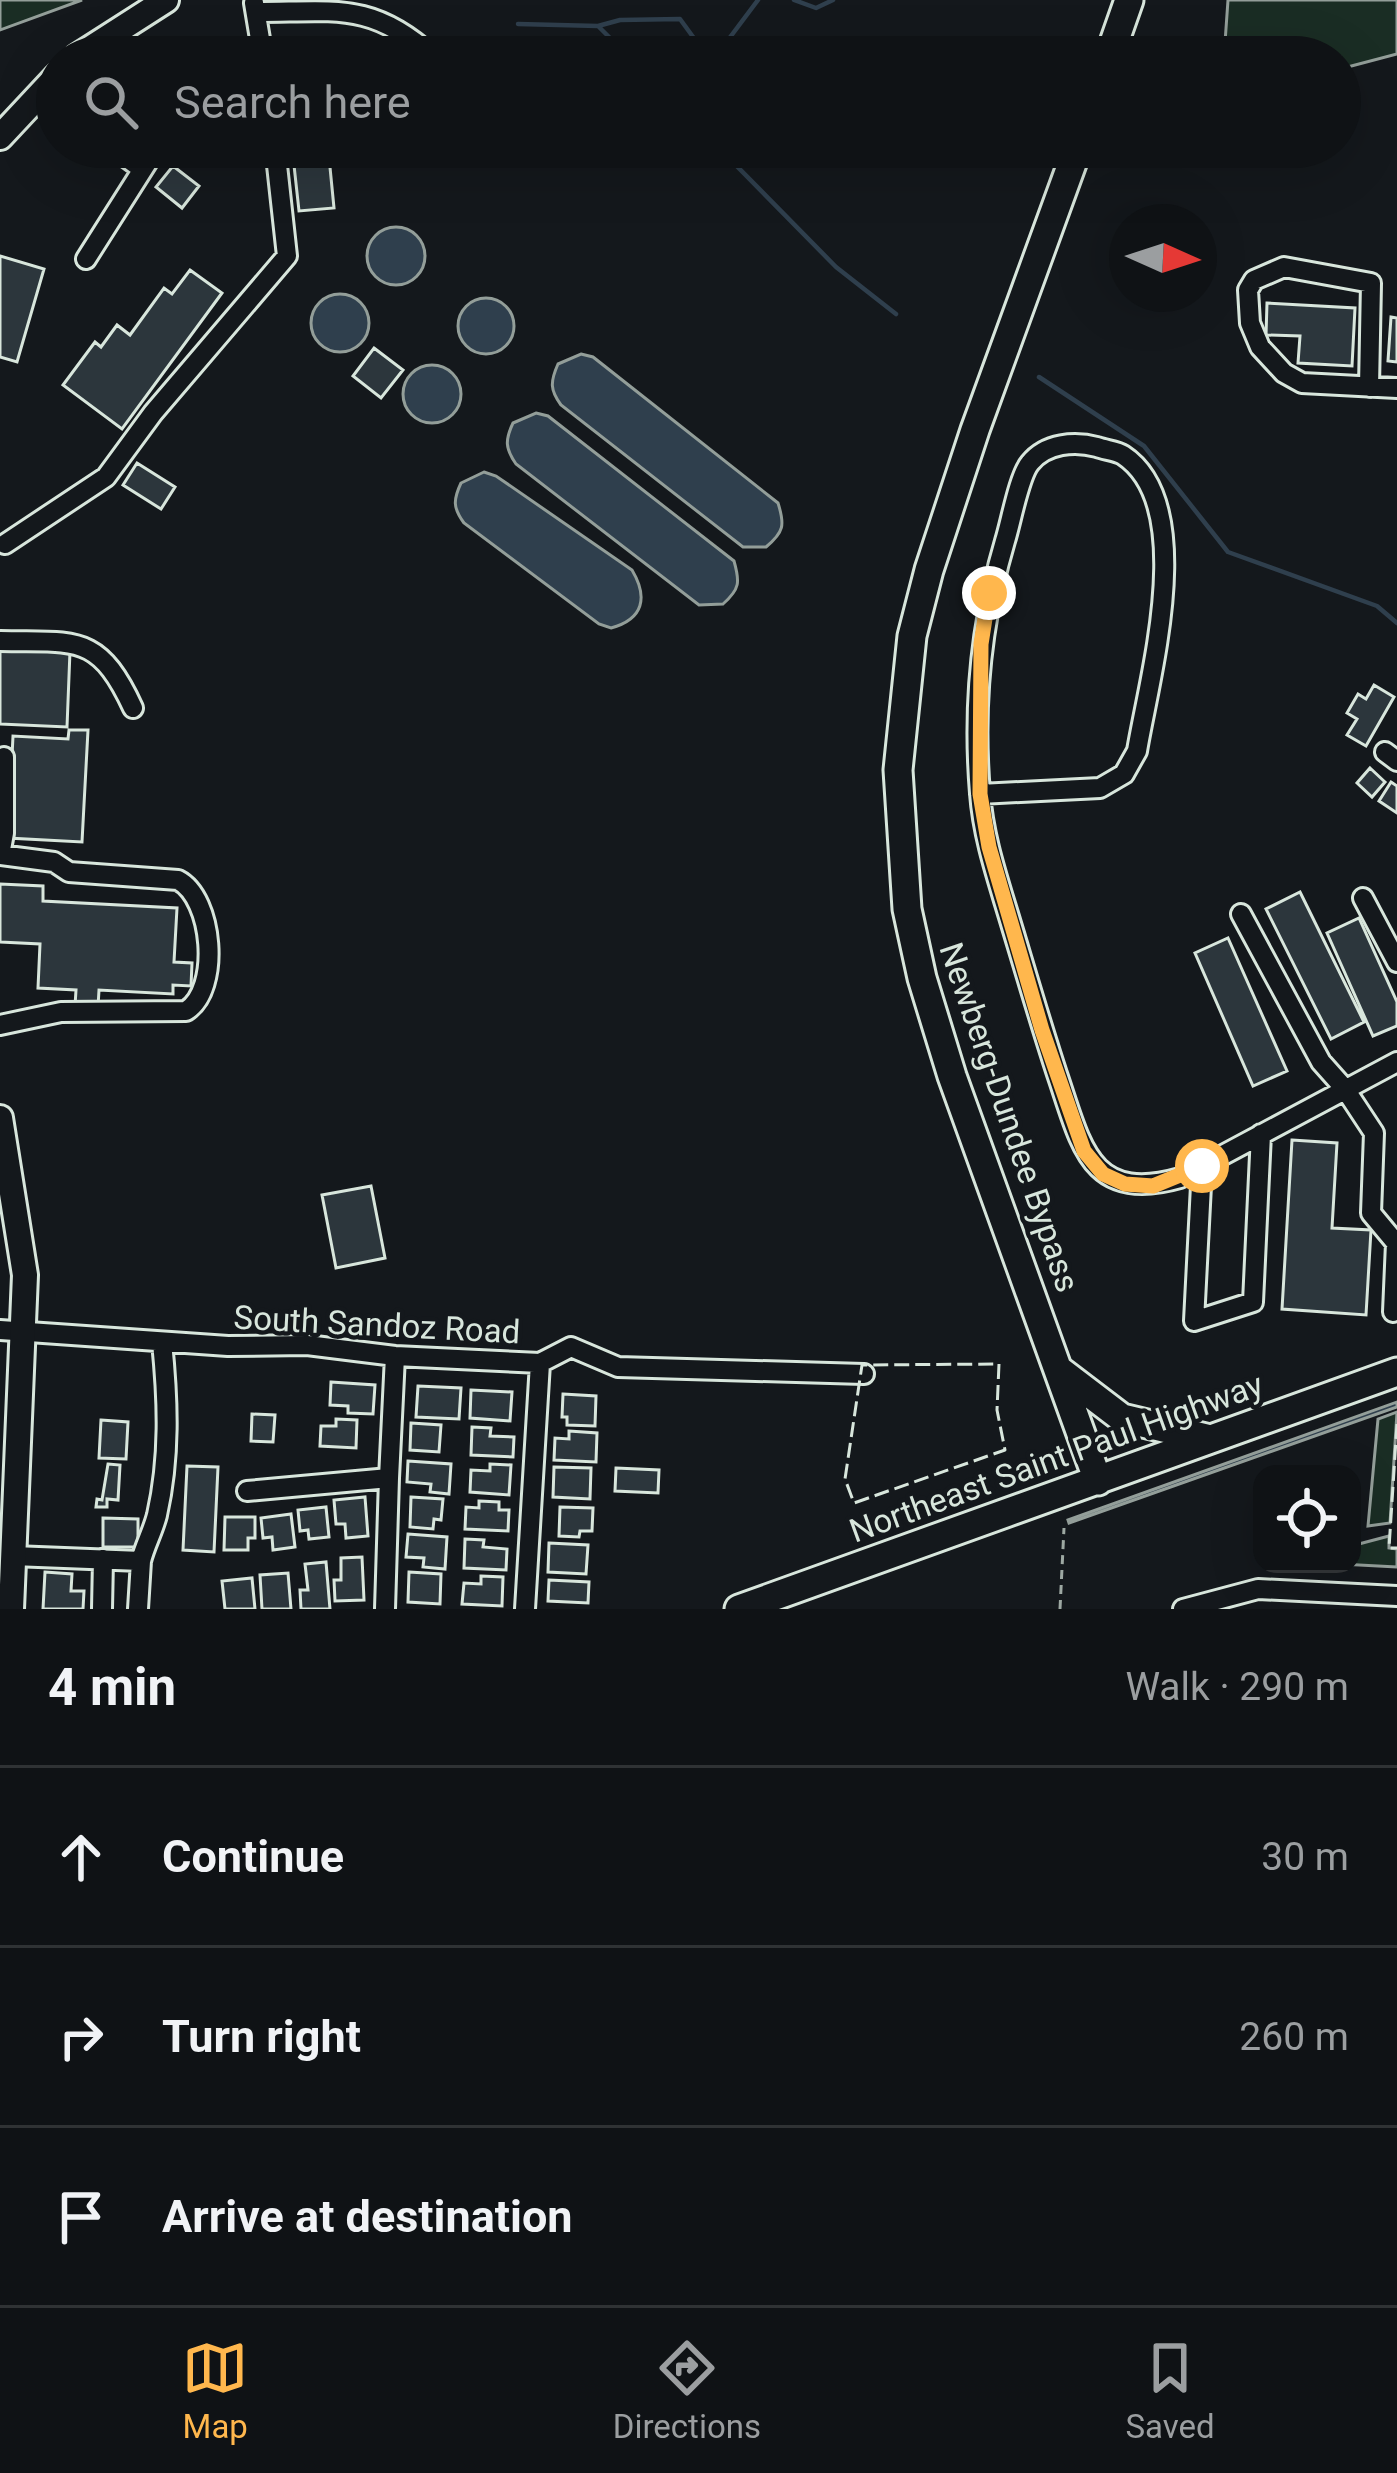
<!DOCTYPE html>
<html lang="en">
<head>
<meta charset="utf-8">
<style>
  body { margin:0; font-family:Roboto,sans-serif; background:#1d2022; color:#f1f3f6 }
  .controls { position:absolute; right:36px; bottom:36px; display:grid; overflow:hidden; border-radius:24px; box-shadow:0 12px 48px #0002 }
  .controls button { width:108px; height:108px; display:grid; place-items:center; padding:0; border:0; border-bottom:3px solid #2f3234; background:#0f1215; color:#f1f3f6; font:60px sans-serif }
  .compass { position:absolute; left:1109px; top:204px; width:108px; height:108px; border-radius:50%; background:#0f1215; box-shadow:0 12px 48px #0002; rotate:93deg }
  .stop { position:absolute; width:36px; height:36px; margin:-27px; border:9px solid #ffb74d; border-radius:50%; background:#fff }
  .stop.end { background:#ffb74d; border-color:#fff; box-shadow:0 3px 12px #0008 }
  .list { margin:0; padding:0; list-style:none }
  h2 { display:flex; justify-content:space-between; align-items:center; height:156px; margin:0; padding:0 48px; font-size:51px }
  h2 small { font-size:39px; font-weight:400; color:#9b9ea0 }
  .list li { display:grid; grid-template-columns:78px 1fr auto; gap:36px; align-items:center; box-sizing:border-box; height:180px; padding:0 48px; border-top:3px solid #2f3234 }
  .list b { display:block; font-size:45px; white-space:nowrap }
  .list em { font-size:39px; font-style:normal; color:#9b9ea0 }
  .icon { flex:none; width:66px; height:66px; fill:none; stroke:currentColor; stroke-width:2; stroke-linecap:round; stroke-linejoin:round }
  .map { position:relative; flex:none; width:1397px; height:1609px; overflow:hidden }
  .search { position:absolute; background:#0f1215; box-shadow:0 12px 48px #0002; left:36px; right:36px; top:36px; height:132px; display:flex; align-items:center; gap:30px; box-sizing:border-box; padding:0 42px; border-radius:66px; color:#9b9ea0; font-size:45px }
  .sheet { height:696px; background:#0f1215 }
  nav { display:flex; justify-content:space-around; align-items:center; box-sizing:border-box; height:168px; border-top:3px solid #2f3234; background:#0f1215; font-size:33px; color:#9b9ea0 }
  nav a { display:grid; justify-items:center; gap:6px }
  nav .on { color:#ffb74d }
  .map>svg:first-child { display:block }
</style>
</head>
<body>
<div class="map">
<svg width="1397" height="1609" viewBox="0 0 1397 1609">
  <rect width="100%" height="100%" fill="#14181c"/>
  <path fill="#1a2d24" stroke="#939e99" stroke-width="3" d="M0 0H82L0 30Z
    M1228 0H1397V54L1340 69V57H1224Z
    M1397 1412 1390 1523 1368 1526 1378 1419Z
    M1389 1536V1548L1397 1549V1567L1340 1564H1352L1355 1545Z"/>
  <path fill="#2f3f4d" stroke="#939e99" stroke-width="3" d="M367 256a29 29 0 1 1 58 0a29 29 0 1 1-58 0Z
    M311 323a29 29 0 1 1 58 0a29 29 0 1 1-58 0Z
    M458 326a28 28 0 1 1 56 0a28 28 0 1 1-56 0Z
    M581 354 593 357 778 503C785 525 784 532 766 547H743L561 405C550 390 550 382 558 364Z
    M403 394a29 29 0 1 1 58 0a29 29 0 1 1-58 0Z
    M536 413 548 416 734 561C740 582 740 589 723 604L699 605 516 464C505 448 505 440 513 423Z
    M484 472 496 476 632 570C648 597 644 619 611 628L599 624 464 523C453 508 453 500 461 483Z
    M1397 1402V1407L1069 1523 1068 1520Z"/>
  <g fill="none" stroke-linecap="round" stroke-linejoin="round">
    <path stroke="#2f3f4d" stroke-width="4.5" d="M794 0 816 8 833 0
      M518 24 598 26 620 20 680 19 704 52H719L758 0
      M599 27 629 57
      M718 147 836 267 896 314
      M1039 377 1144 446 1228 552 1377 606 1397 623"/>
  </g>
  <path fill="#2c363c" stroke="#d8e6dc" stroke-width="3" d="M292 147H328L334 208 299 211Z
    M173 166 199 186 182 208 156 187Z
    M0 256 44 269 17 362 0 357Z
    M190 270 222 293 122 429 63 385 95 342 101 347 117 325 130 335 164 288 172 294Z
    M1267 303 1355 308 1352 366 1298 363 1300 336 1266 335Z
    M1391 317 1397 318V362L1388 361Z
    M374 348 403 370 381 398 353 376Z
    M137 463 175 487 161 509 123 485Z
    M0 648 70 651 67 727 0 724Z
    M1374 685 1394 697 1366 746 1347 735 1357 719 1347 713 1358 694 1366 699Z
    M69 730H88L82 842 8 838 13 736 68 739Z
    M1370 768 1385 782 1372 797 1357 783Z
    M1391 782 1397 786V813L1379 801Z
    M0 884 43 886V901L177 908 174 962 192 963 191 986 173 985V994L99 990 98 1007 75 1006 76 990 38 988 40 944 0 942Z
    M1300 892 1364 1022 1331 1039 1266 909Z
    M1359 918 1397 1002V1026L1373 1036 1327 933Z
    M1228 938 1287 1071 1253 1086 1195 953Z
    M1292 1140 1337 1143 1332 1228 1371 1230 1366 1315 1282 1309Z
    M371 1186 385 1258 336 1268 322 1195Z
    M331 1382 375 1385 373 1414 348 1413V1406L330 1405Z
    M418 1386 461 1388 459 1419 416 1417Z
    M471 1390 512 1392 510 1421 470 1418Z
    M563 1394 596 1396 595 1426 567 1425V1417H562Z
    M252 1414 275 1415 273 1442 251 1441Z
    M336 1419 357 1420 356 1448 320 1446 321 1426H336Z
    M101 1420 128 1422 126 1459 99 1458Z
    M411 1423 441 1425 439 1452 410 1450Z
    M472 1427 491 1428 490 1436 514 1437 513 1457 471 1455Z
    M569 1431 597 1433 596 1462 554 1460 555 1438 569 1439Z
    M408 1461 451 1464 449 1494 430 1492 431 1484 407 1482Z
    M108 1464 120 1465 118 1500 107 1499V1507H96L97 1499 102 1500Z
    M490 1464 511 1465 509 1495 470 1492 471 1470 490 1471Z
    M187 1466 218 1467 214 1552 183 1550Z
    M554 1467 591 1468 590 1499 553 1497Z
    M616 1468 659 1470 658 1493 615 1491Z
    M365 1497 368 1536 346 1538 345 1524H336L334 1500Z
    M411 1497 443 1499 441 1520 434 1519 433 1529 410 1527Z
    M479 1501 499 1502V1510H509L508 1531 465 1529 466 1507 479 1508Z
    M326 1507 329 1537 309 1539 308 1530 300 1531 298 1510Z
    M560 1507 593 1508 592 1531H580L579 1537 559 1536Z
    M291 1514 295 1547 273 1550 272 1537 263 1538 261 1518Z
    M225 1517H255V1538H248V1550H224Z
    M103 1518 138 1519V1547H103Z
    M408 1534 447 1537 445 1569 423 1567 424 1558 406 1557Z
    M465 1539 484 1540 483 1547 507 1549 506 1570 464 1568Z
    M549 1543 588 1545 586 1574 548 1572Z
    M362 1557 364 1600 335 1601 334 1580H341V1558Z
    M326 1562 330 1609H301L300 1590H308L305 1564Z
    M45 1572 72 1574 71 1591H84L83 1609H43Z
    M409 1572 441 1574 440 1604 408 1602Z
    M288 1573 291 1609H262L260 1575Z
    M481 1576 503 1577 502 1606 462 1604 464 1583 481 1584Z
    M252 1578 255 1609H225L222 1581Z
    M549 1580 589 1582 588 1603 548 1601Z"/>
  <g fill="none" stroke-linecap="round" stroke-linejoin="round">
    <defs>
      <path id="minor" d="M254 3 263 57
        M257 12C334 12 372 1 433 57
        M112 147 142 169
        M86 259 157 147
        M1369 387 1371 283 1284 267 1254 280 1248 290 1250 323 1260 347 1284 373 1302 383 1397 388
        M5 544 106 477 153 413 287 256 275 147
        M0 641C75 643 98 632 133 708
        M1385 752 1397 761
        M980 794 1100 788 1124 774 1137 751C1149 678 1199 505 1123 455 1117 451 1105 450 1097 447 1075 441 1046 443 1030 463 1019 476 1011 522 1005 541 981 622 973 709 980 793 983 836 997 877 1009 917 1025 970 1040 1022 1057 1074 1081 1144 1089 1204 1180 1178L1397 1062
        M0 855 54 862 69 872 178 880C213 898 221 989 186 1011L61 1012 0 1025
        M0 855 4 833V757
        M1363 898 1397 962
        M1241 914 1321 1062 1345 1089 1374 1133 1371 1213 1396 1243 1393 1312
        M1202 1166 1194 1321 1253 1302 1261 1134
        M0 1330 228 1346 307 1345 395 1356 540 1363 571 1347 618 1367 864 1374
        M247 1491 389 1478 395 1356
        M13 1556 141 1561 138 1609
        M141 1561C145 1545 153 1531 157 1515 170 1457 168 1401 162 1342
        M102 1609 103 1559
        M385 1609 389 1478
        M525 1609 540 1363
        M1183 1609 1258 1589 1397 1596"/>
      <path id="major" d="M77 57 166 0
        M0 137 57 76
        M0 1118 25 1275 11 1609"/>
      <path id="highway" d="M1109 57 1129 0
        M1078 147 975 430 929 570 912 636 898 770 907 909 922 978 952 1076 1098 1481
        M1059 1370 1122 1418 1210 1439
        M739 1609 1397 1372"/>
    </defs>
    <use href="#minor" stroke="#d8e6dc" stroke-width="24"/>
    <use href="#major" stroke="#d8e6dc" stroke-width="30"/>
    <use href="#highway" stroke="#d8e6dc" stroke-width="33"/>
    <path stroke="#9da8a2" stroke-width="3" stroke-dasharray="9 6" stroke-linecap="butt" d="M1060 1609 1064 1528"/>
    <use href="#minor" stroke="#14181c" stroke-width="18"/>
    <use href="#major" stroke="#14181c" stroke-width="24"/>
    <use href="#highway" stroke="#14181c" stroke-width="27"/>
    <path stroke="#d8e6dc" stroke-width="3" stroke-dasharray="15 6" stroke-linecap="butt" d="M999 1364 997 1410 1005 1450 854 1503 845 1479 862 1365Z
      M1397 1424 1389 1548H1397"/>
  </g>
  <g fill="none" stroke-linecap="round" stroke-linejoin="round">
    <path stroke="#ffb74d" stroke-width="15" d="M989 593 981 644 980 794 989 847 1042 1030 1084 1151 1103 1174 1125 1184 1153 1186 1202 1166"/>
  </g>
  <g text-anchor="middle" stroke-width="9" stroke-linejoin="round" paint-order="stroke">
    <g font-size="33" fill="#d8e6dc" stroke="#14181c">
      <text transform="translate(1010 1117) rotate(71)" y="12">Newberg-Dundee Bypass</text>
      <text transform="translate(377 1324) rotate(3)" y="12">South Sandoz Road</text>
      <text transform="translate(1056 1457) rotate(-20)" y="12">Northeast Saint Paul Highway</text>
    </g>
  </g>
</svg>
<div class="controls">
<button><svg class="icon" aria-label="locate" viewBox="0 0 24 24"><circle cx="12" cy="12" r="6"/><path d="M12 2v4M12 18v4M2 12h4M18 12h4"/></svg></button>
</div>
<svg class="compass" viewBox="-18 -18 36 36"><path d="M0-13l5 13h-10z" fill="#e53935"/><path d="M0 13l5-13h-10z" fill="#9b9ea0"/></svg>
<div class="stop" style="left:1202px;top:1166px"></div>
<div class="stop end" style="left:989px;top:593px"></div>
<div class="search"><svg class="icon" aria-label="search" viewBox="0 0 24 24"><circle cx="10" cy="10" r="6"/><path d="M15 15l6 6"/></svg>Search here</div>
</div>
<section class="sheet">
<h2>4 min<small>Walk · 290 m</small></h2>
<ul class="list">
<li><svg class="icon" aria-label="ahead" viewBox="0 0 24 24"><path d="M12 20V5M6 11l6-6 6 6"/></svg><div><b>Continue</b></div><em>30 m</em></li>
<li><svg class="icon" aria-label="right" viewBox="0 0 24 24"><path d="M7 20v-9h11M14 6l5 5-5 5"/></svg><div><b>Turn right</b></div><em>260 m</em></li>
<li><svg class="icon" aria-label="arrive" viewBox="0 0 24 24"><path d="M6 21V4h12l-3 4 3 4H6"/></svg><div><b>Arrive at destination</b></div></li>
</ul>
</section>
<nav>
<a class="on"><svg class="icon" aria-label="map" viewBox="0 0 24 24"><path d="M3 6l6-2 6 2 6-2v14l-6 2-6-2-6 2zM9 4v14M15 6v14"/></svg>Map</a>
<a><svg class="icon" aria-label="directions" viewBox="0 0 24 24"><path d="M12 3l9 9-9 9-9-9zM9 14v-3h6M13 9l2 2-2 2"/></svg>Directions</a>
<a><svg class="icon" aria-label="saved" viewBox="0 0 24 24"><path d="M7 4h10v16l-5-4-5 4z"/></svg>Saved</a>
</nav>
</body>
</html>
